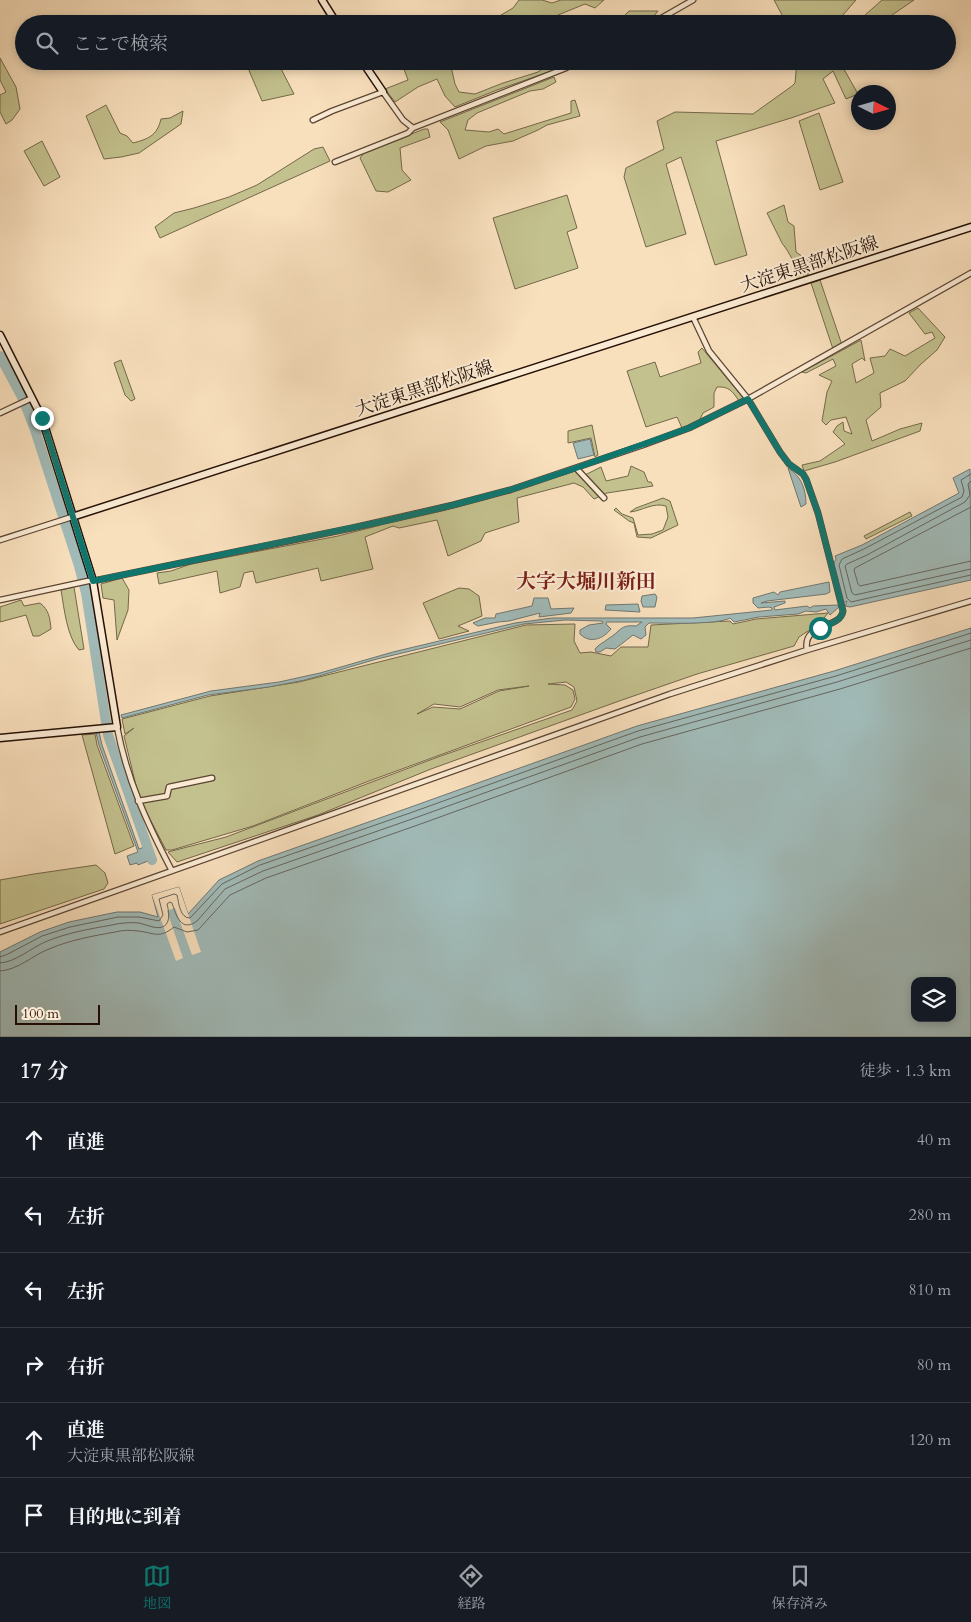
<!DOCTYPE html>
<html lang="ja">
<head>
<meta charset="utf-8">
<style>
  body { margin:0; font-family:Cardo,"Noto Serif JP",serif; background:#242831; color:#f1f3f6 }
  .controls { position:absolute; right:15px; bottom:15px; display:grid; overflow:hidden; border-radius:10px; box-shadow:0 2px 8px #0003 }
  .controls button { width:45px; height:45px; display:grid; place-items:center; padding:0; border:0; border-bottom:1px solid #363941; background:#171b24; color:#f1f3f6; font:25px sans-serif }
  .compass { position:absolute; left:851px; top:85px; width:45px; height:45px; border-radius:50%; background:#171b24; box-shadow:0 2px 8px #0003; rotate:95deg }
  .scale { position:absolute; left:15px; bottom:12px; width:85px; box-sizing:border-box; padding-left:5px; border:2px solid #261005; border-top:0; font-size:14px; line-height:18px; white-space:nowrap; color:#261005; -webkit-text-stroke:4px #fbebd4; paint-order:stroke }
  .stop { position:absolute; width:15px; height:15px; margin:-11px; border:4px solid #0f766e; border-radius:50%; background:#fff }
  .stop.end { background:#0f766e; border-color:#fff; box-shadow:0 1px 5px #0008 }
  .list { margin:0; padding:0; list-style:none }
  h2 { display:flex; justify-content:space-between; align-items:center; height:65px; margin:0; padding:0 20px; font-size:21px }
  h2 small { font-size:16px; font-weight:400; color:#9ea1a6 }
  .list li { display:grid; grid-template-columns:32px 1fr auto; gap:15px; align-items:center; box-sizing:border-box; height:75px; padding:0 20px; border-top:1px solid #363941 }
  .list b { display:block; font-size:19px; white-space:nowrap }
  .list p { margin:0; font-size:16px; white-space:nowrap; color:#9ea1a6 }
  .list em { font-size:16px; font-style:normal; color:#9ea1a6 }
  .icon { flex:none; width:28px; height:28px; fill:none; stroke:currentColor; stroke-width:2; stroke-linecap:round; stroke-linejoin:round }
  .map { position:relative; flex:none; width:971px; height:1037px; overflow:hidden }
  .search { position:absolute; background:#171b24; box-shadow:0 2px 8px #0003; left:15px; right:15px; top:15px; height:55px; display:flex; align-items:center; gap:12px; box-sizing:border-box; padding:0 18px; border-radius:28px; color:#9ea1a6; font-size:19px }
  .sheet { height:515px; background:#171b24 }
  nav { display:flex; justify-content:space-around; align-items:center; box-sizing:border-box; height:70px; border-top:1px solid #363941; background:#171b24; font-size:14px; color:#9ea1a6 }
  nav a { display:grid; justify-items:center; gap:2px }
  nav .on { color:#0f766e }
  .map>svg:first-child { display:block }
</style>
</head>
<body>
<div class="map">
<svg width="971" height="1037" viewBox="0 0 971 1037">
  <rect width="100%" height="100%" fill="#f9e0bd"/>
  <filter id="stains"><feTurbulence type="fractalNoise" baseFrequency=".004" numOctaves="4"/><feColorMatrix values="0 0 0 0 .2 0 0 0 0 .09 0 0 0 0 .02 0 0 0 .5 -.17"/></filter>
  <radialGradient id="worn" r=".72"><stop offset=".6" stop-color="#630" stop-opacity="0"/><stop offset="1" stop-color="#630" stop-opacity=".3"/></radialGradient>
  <path fill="#c3c18e" stroke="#74684a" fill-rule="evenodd" d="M519 0H542L552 3 561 0H604L595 8 585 4 536 24H486L513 8Z
    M774 0H856L835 24H787Z
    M882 0H914L879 24H855Z
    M629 11H658L650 21 645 24H610L621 19Z
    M0 58 16 87 20 109 12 120 6 124 0 112V95L6 92 0 80Z
    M245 61H277L294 94 262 101Z
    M401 61H452L450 62 455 84 459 92 475 94 503 83 538 72 554 61H574L563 67 497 90 455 107 445 96 437 79 418 87 395 102 385 89 408 80Z
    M797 61H836L845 71 858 94 846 99 833 71 823 79 835 103 791 118 716 141 747 255 715 265 681 157 666 164 686 234 646 247 624 177 626 168 664 149 657 121 675 112 753 114 792 86 795 83Z
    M554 77 556 82 543 89 530 91 477 113 468 120 465 130 489 132 498 129 504 134 571 113V101L575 100 580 116 547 125 538 130 513 141 486 146 459 159 448 130 440 122Z
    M106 105 120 133 127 136 133 143C148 139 157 136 161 119L170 118 183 111 181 124 139 153 121 157 104 159 86 116Z
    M819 113 843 182 820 190 799 121Z
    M424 129H428L430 137 400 148 402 170 411 180 388 192 376 191 360 158 364 153Z
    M42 141 60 177 44 186 24 151Z
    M323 147 330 161 160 238 155 227 174 213 194 208 229 197 257 185 314 149Z
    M567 195 577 228 567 232 578 268 515 289 493 218Z
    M784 205 788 222 794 226 796 252 803 257 807 258 810 265 808 275 797 280 794 262 787 250 782 243 767 213Z
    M820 280 842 345 833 349 811 283Z
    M918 308 945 337 937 350 920 365 905 381 880 393 881 407 866 420 872 441 900 429 922 423 920 431 835 462 804 471 802 465 820 461 845 444 833 432 837 426 843 422 844 431 852 434 846 417 831 420 826 425 822 421 827 392 832 381 819 375 836 366 833 359 806 373 802 372 861 340 865 361 862 358 852 364 856 383 874 373 870 358 885 356 890 349 905 356 935 338 932 332 925 334 909 313Z
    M702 348 744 399 739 401C733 392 729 386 717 387L714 393V407L703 413 699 421 682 428 677 417 646 427 627 371 655 362 660 377 701 363 698 352Z
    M121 360 135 399 131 401 125 395 114 363Z
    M592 425 598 455 595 457 591 438 568 443V431Z
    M631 466 644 472 648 482H651L653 486 607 493 594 499 583 487 574 483 517 498 519 522 485 533 481 541 448 556 437 520 399 528 393 526 365 537 373 569 321 581 318 568 256 583 253 571 244 573 240 587 220 593 217 571 159 584 157 573 171 571 191 564 338 536 385 524 442 511 487 499 575 471 581 477 601 467 606 481 628 476Z
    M663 498 670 501 678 525 651 538 637 537 634 523 629 521 614 510 616 508 622 514 633 518 638 535 652 534 663 530 668 517 666 506C653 502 642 511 630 512L636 508Z
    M910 512 912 516 866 539 864 536Z
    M122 578 129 590 128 610 117 640 114 600 103 598 101 584Z
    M74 587 84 649 79 650C67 637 64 608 61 590Z
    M459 588 469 589 479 596 482 616 458 626 469 631 439 639 423 603Z
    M21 600 24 606 40 603C49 610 50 618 51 629L39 636H33L26 615 0 622V607Z
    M828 613 820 623 799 637 794 646 697 674 622 700 431 769 318 815 177 862 168 852 226 837 438 757 572 710 577 701 574 687 566 682 548 684 565 685 573 690 575 699 571 707 369 781 253 826 172 850H166L139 798 124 736 134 728 125 734 122 719 210 696 299 682 526 625 575 624 574 641 580 653 591 652 611 656 621 647H648L651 625 730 621 733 624 756 619ZM529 686 499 691 460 709 433 707 417 714 434 704 460 707 498 690Z
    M95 734 97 745 134 846 115 854 82 735Z
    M96 865 105 873 108 883 104 889 0 924V880L34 874Z"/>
  <path fill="#a1bbb9" stroke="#707771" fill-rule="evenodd" d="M590 439 594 455 578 459 573 443Z
    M788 468C801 476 806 489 806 504L801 507Z
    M970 469 971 580 850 607 845 606 847 601 843 603 833 565 836 559 835 556 862 545 959 493 953 478Z
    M829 582 830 592 826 594 767 601 761 603 785 601V603L774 607 775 610 807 606 810 608 813 606 838 605 839 607 830 615 826 609 816 612 806 611 798 614 759 617 734 622 730 618C717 625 666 623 649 623L645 627 646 635 641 639 633 635 615 649 606 648 600 652H596L595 649C599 644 603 643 608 639 620 632 620 624 636 626L642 622H607L606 624 611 629C603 639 590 644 580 634V630L589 625 603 623 602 621 565 620 524 624 377 659 305 680 269 687 208 695 122 718 121 715 211 691 279 682 320 673 393 652 515 623 552 618H693L772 610V608L769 607 758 608 753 603V598L774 592 778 595 780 592Z
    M655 594 657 597 655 607H643L641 601 642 596Z
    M534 598H548L551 609 574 608 571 613 539 617 540 613 509 621 498 622 478 626 473 623 485 618H495L496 614 532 606Z
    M638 604 640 612 605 610 606 605Z
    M971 628V1037H0V952L40 932 69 922 117 912H140L158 917 152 895 179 887 188 914 219 880 258 861 408 808 637 726 834 671ZM915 981H952V1018H915Z
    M99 732 102 745 139 849 149 845 153 859 138 865 137 863 130 865 127 856 138 852 99 745 96 733Z"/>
  <path fill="#f9e0bd" d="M179 887 201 952 192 955 175 908 169 910 167 911 183 958 176 961 152 895Z"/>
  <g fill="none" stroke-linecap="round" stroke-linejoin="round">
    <path stroke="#64665f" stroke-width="1" d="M971 474 961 480 964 491 962 497 864 549 842 559 839 565 847 598 851 602 971 575
      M971 481 968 484 970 495 965 502 867 555 847 564 845 566 852 593 855 595 971 569
      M971 507 855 568 854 570 858 584 860 586 971 561
      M0 957 8 954 42 936 70 927 118 917H139L159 921 163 915 159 899 174 894 177 895C179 904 180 918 190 918L222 884 260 865 410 813 638 731 836 676 971 633
      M0 963C16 962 31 948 45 942 66 933 89 929 112 925 120 923 130 922 139 923 144 924 148 926 153 927 171 931 170 915 167 904L170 902 172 903C176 915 181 933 197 921L225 889 263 871 412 819 640 737 837 682 971 640
      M0 971C18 970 33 955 49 949 70 940 93 936 115 932 122 930 131 930 138 931 155 933 159 939 174 927L187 932 198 930 230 895 266 878 415 826 642 744 840 689 971 648"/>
    <path stroke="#a1bbb9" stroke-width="10" d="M0 356 23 399 35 430 79 566 86 593 108 735 152 860"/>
    <defs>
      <path id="street" d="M651 24 693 0
        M313 120 332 111 383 92 403 120 413 128
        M335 162 408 133 413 128 566 68 579 61
        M693 317 709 351 748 399 780 452 789 464 803 474 806 479 818 513 843 611C840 630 802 622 807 650
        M0 413 32 398
        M576 468 604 498
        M0 540 72 517
        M0 600 88 581H93L352 528 453 505 510 490 643 445 689 428 748 399 971 273
        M117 727C127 780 147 823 172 871
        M138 801 167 796 169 787 212 778
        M0 932 670 694 807 650 971 601"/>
      <path id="secondary" d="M322 0 337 24
        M362 61 383 92
        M0 335 42 418 93 581 117 727 0 738
        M72 517 971 227"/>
    </defs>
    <use href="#street" stroke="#5b4433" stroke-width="7"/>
    <use href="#secondary" stroke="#261005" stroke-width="9"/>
    <use href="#street" stroke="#fbebd4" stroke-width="4.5"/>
    <use href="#secondary" stroke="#fbebd4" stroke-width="6"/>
  </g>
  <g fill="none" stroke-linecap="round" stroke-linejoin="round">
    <path stroke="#0f766e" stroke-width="6" d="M42 418 93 581 385 521 453 505 510 490 576 468 689 428 748 399 780 452 789 464 803 474 806 479 818 513 843 611C841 622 829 624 820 628"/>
  </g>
  <g text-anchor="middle" stroke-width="4" stroke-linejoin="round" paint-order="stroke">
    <g font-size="18" fill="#261005" stroke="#fbebd4">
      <text transform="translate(809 264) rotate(-18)" y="6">大淀東黒部松阪線</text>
      <text transform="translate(424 388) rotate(-18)" y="6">大淀東黒部松阪線</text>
    </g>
    <g font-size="20" font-weight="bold" fill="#7a1f14" stroke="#fbebd4">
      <text x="586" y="588">大字大堀川新田</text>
    </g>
  </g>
  <rect width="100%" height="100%" filter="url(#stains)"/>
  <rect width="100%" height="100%" fill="url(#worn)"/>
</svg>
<div class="controls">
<button><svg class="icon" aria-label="layers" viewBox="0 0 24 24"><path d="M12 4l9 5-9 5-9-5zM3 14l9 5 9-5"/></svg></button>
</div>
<svg class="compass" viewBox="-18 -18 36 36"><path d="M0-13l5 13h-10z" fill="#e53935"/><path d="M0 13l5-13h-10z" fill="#9ea1a6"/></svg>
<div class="scale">100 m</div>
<div class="stop" style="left:820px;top:628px"></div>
<div class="stop end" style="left:42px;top:418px"></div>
<div class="search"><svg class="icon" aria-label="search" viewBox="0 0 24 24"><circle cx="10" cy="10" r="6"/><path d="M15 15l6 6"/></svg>ここで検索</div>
</div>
<section class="sheet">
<h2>17 分<small>徒歩 · 1.3 km</small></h2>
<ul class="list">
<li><svg class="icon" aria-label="ahead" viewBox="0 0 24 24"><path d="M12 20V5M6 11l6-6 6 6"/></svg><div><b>直進</b></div><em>40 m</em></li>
<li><svg class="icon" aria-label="left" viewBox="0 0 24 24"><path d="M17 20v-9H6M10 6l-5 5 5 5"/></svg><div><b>左折</b></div><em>280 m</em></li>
<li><svg class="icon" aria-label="left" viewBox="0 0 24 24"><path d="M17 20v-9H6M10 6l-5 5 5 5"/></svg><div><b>左折</b></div><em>810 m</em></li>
<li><svg class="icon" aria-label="right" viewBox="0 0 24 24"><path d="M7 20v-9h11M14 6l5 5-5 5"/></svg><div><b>右折</b></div><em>80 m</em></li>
<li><svg class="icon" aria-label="ahead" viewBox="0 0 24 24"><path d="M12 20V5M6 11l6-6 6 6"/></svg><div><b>直進</b><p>大淀東黒部松阪線</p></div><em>120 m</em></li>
<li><svg class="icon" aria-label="arrive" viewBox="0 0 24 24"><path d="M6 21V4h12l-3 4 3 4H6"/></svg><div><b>目的地に到着</b></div></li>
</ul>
</section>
<nav>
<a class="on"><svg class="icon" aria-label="map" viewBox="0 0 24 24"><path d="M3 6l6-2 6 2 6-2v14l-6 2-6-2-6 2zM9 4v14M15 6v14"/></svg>地図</a>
<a><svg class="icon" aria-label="directions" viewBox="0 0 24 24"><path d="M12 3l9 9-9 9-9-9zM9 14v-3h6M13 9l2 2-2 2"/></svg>経路</a>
<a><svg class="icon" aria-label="saved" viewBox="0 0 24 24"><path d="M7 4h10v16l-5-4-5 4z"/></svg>保存済み</a>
</nav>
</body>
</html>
